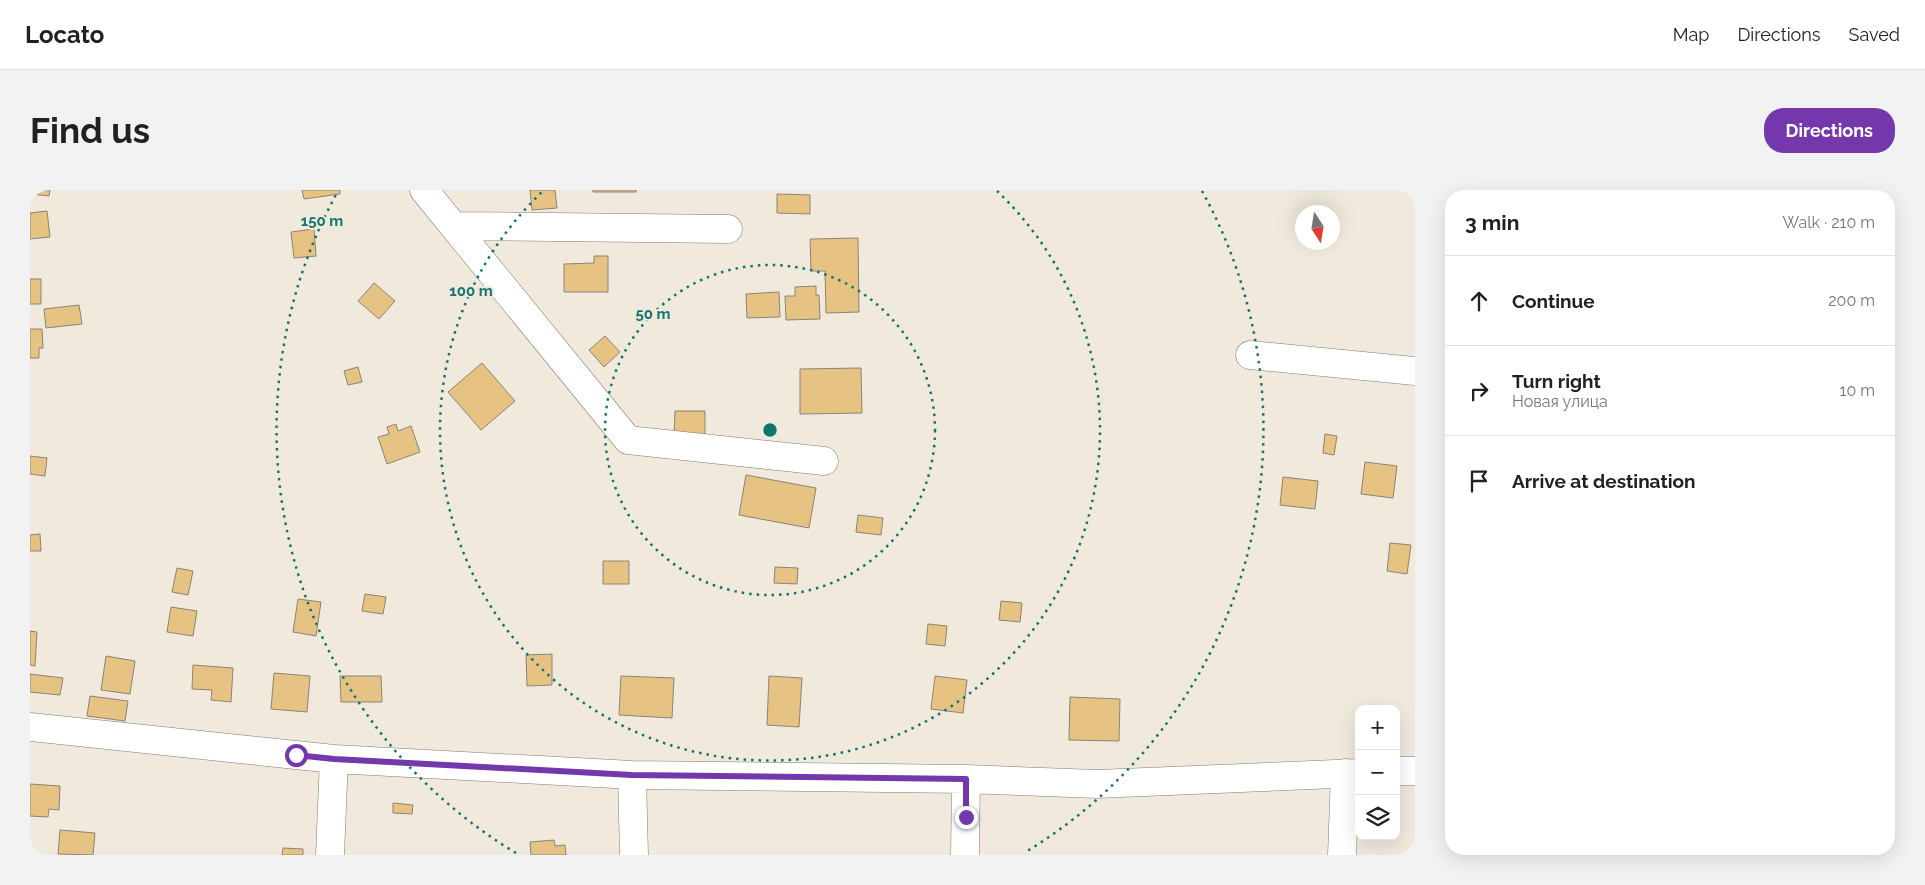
<!DOCTYPE html>
<html lang="en">
<head>
<meta charset="utf-8">
<style>
  body { margin:0; font-family:Raleway,sans-serif; background:#f2f2f2; color:#202124 }
  .controls { position:absolute; right:15px; bottom:15px; display:grid; overflow:hidden; border-radius:10px; box-shadow:0 5px 20px #0002 }
  .controls button { width:45px; height:45px; display:grid; place-items:center; padding:0; border:0; border-bottom:1px solid #e0e0e0; background:#fff; color:#202124; font:25px sans-serif }
  .compass { position:absolute; left:1265px; top:15px; width:45px; height:45px; border-radius:50%; background:#fff; box-shadow:0 5px 20px #0002; rotate:168deg }
  .stop { position:absolute; width:15px; height:15px; margin:-11px; border:4px solid #7537ac; border-radius:50%; background:#fff }
  .stop.end { background:#7537ac; border-color:#fff; box-shadow:0 1px 5px #0008 }
  .list { margin:0; padding:0; list-style:none }
  h2 { display:flex; justify-content:space-between; align-items:center; height:65px; margin:0; padding:0 20px; font-size:21px }
  h2 small { font-size:16px; font-weight:400; color:#757577 }
  .list li { display:grid; grid-template-columns:32px 1fr auto; gap:15px; align-items:center; box-sizing:border-box; height:90px; padding:0 20px; border-top:1px solid #e0e0e0 }
  .list b { display:block; font-size:19px; white-space:nowrap }
  .list p { margin:0; font-size:16px; white-space:nowrap; color:#757577 }
  .list em { font-size:16px; font-style:normal; color:#757577 }
  .icon { flex:none; width:28px; height:28px; fill:none; stroke:currentColor; stroke-width:2; stroke-linecap:round; stroke-linejoin:round }
  .map { position:relative; flex:none; width:1385px; height:665px; overflow:hidden; border-radius:20px }
  header { display:flex; align-items:center; gap:30px; box-sizing:border-box; height:70px; padding:0 25px; background:#fff; border-bottom:1px solid #e0e0e0 }
  header strong { font-size:24px }
  nav { display:flex; gap:28px; margin-inline-start:auto; font-size:18px }
  .intro { display:flex; align-items:center; justify-content:space-between; box-sizing:border-box; height:120px; padding:0 30px }
  h1 { margin:0; font-size:35px }
  .button { padding:12px 22px; border-radius:20px; background:#7537ac; color:#fff; font-size:18px; font-weight:700 }
  main { display:flex; gap:30px; padding:0 30px }
  aside { flex:1; background:#fff; border-radius:20px; box-shadow:0 5px 20px #0002 }
  .map>svg:first-child { display:block }
</style>
</head>
<body>
<header>
<strong>Locato</strong>
<nav><a>Map</a><a>Directions</a><a>Saved</a></nav>
</header>
<div class="intro"><h1>Find us</h1><a class="button">Directions</a></div>
<main>
<div class="map">
<svg width="1385" height="665" viewBox="0 0 1385 665">
  <rect width="100%" height="100%" fill="#f0e9dc"/>
  <path fill="#e6c383" stroke="#8a8478" d="M0 0H20L19 6 0 4Z
    M272 0H310V4L274 9Z
    M500 0H525L527 18 502 20Z
    M563 0H606V2H563Z
    M747 4 780 5V24L747 23Z
    M17 21 20 47 0 49V23Z
    M284 39 286 66 264 68 261 42Z
    M828 48 829 122 796 123 795 81H781L780 49Z
    M564 66H578V102H534V74L564 73Z
    M0 89H11V114H0Z
    M344 93 365 111 349 129 328 111Z
    M786 96V105H789L790 129 756 130 755 106H765V97Z
    M749 102 750 127 717 128 716 104Z
    M49 115 52 134 16 138 14 119Z
    M0 139H12L13 158H9V168H0Z
    M575 146 590 162 574 177 559 160Z
    M452 173 485 211 451 240 418 202Z
    M328 177 332 192 318 195 314 181Z
    M831 178 832 223 770 224V179Z
    M645 221H675V246H644Z
    M366 234 368 241 381 236 390 262 357 274 348 247 359 244 357 237Z
    M1295 244 1307 246 1304 265 1293 263Z
    M0 266 17 268 15 286 0 284Z
    M1335 272 1367 276 1363 308 1331 304Z
    M716 285 786 298 779 338 709 325Z
    M1253 287 1288 291 1285 319 1250 315Z
    M828 325 853 328 851 345 826 342Z
    M10 344 11 361H0V345Z
    M1360 353 1381 355 1377 384 1357 381Z
    M573 371H599V394H573Z
    M745 377 768 378 767 394 744 393Z
    M147 378 163 381 158 405 142 402Z
    M335 404 356 407 353 424 332 421Z
    M268 409 291 412 286 446 263 442Z
    M971 411 992 413 990 432 969 430Z
    M141 417 167 421 163 446 137 442Z
    M898 434 917 436 915 456 896 454Z
    M0 441 7 442 5 476 0 475Z
    M522 464V495L497 496 496 465Z
    M76 466 105 471 100 504 71 500Z
    M163 475 203 478 201 512 181 510 182 500 162 499Z
    M244 483 280 486 277 522 241 519Z
    M0 484 33 488 30 505 0 502Z
    M310 486H351L352 512H311Z
    M591 486 644 488 642 528 589 525Z
    M739 486 772 488 769 537 737 535Z
    M905 486 937 490 933 523 901 519Z
    M60 506 98 511 95 531 57 526Z
    M1040 507 1090 509 1089 551 1039 550Z
    M0 594 30 596 29 620 19 619 18 627 0 626Z
    M363 613 383 615 382 624 363 623Z
    M30 640 65 643 63 665 28 664Z
    M524 650 525 656 535 655 536 665H501L500 652Z
    M253 658 273 659V665H252Z"/>
  <g fill="none" stroke-linecap="round" stroke-linejoin="round">
    <defs>
      <path id="minor" d="M394 0 598 250 794 271
        M425 36 698 39
        M1220 165 1385 181
        M0 537 304 569 602 585 936 589 1067 594 1329 583
        M1366 581H1385
        M602 585 604 665
        M300 665 304 569
        M935 665 936 589
        M1312 665 1315 583"/>
    </defs>
    <use href="#minor" stroke="#817a6f" stroke-width="29"/>
    <use href="#minor" stroke="#fff" stroke-width="28"/>
  </g>
  <g fill="none" stroke-linecap="round" stroke-linejoin="round">
    <path stroke="#7537ac" stroke-width="6" d="M266 565 304 569 602 585 936 589V627"/>
  </g>
  <g fill="none" stroke="#0f766e" stroke-width="2.5" stroke-dasharray="2.5 5">
    <circle cx="740" cy="240" r="165"/>
    <path d="M967 1A330 330 0 1 1 513 1"/>
    <path d="M486 663A494 494 0 0 1 308 1M1172 1A494 494 0 0 1 994 663"/>
  </g>
  <circle cx="740" cy="240" r="8" fill="#0f766e" stroke="#f0e9dc" stroke-width="2.5"/>
  <g font-size="15" text-anchor="middle" font-weight="bold" fill="#0f766e" stroke="#f0e9dc" stroke-width="4" stroke-linejoin="round" paint-order="stroke">
    <text x="292" y="36">150 m</text>
    <text x="441" y="106">100 m</text>
    <text x="623" y="129">50 m</text>
  </g>
</svg>
<div class="controls">
<button>+</button>
<button>−</button>
<button><svg class="icon" aria-label="layers" viewBox="0 0 24 24"><path d="M12 4l9 5-9 5-9-5zM3 14l9 5 9-5"/></svg></button>
</div>
<svg class="compass" viewBox="-18 -18 36 36"><path d="M0-13l5 13h-10z" fill="#e53935"/><path d="M0 13l5-13h-10z" fill="#757577"/></svg>
<div class="stop" style="left:266px;top:565px"></div>
<div class="stop end" style="left:936px;top:627px"></div>
</div>
<aside>
<h2>3 min<small>Walk · 210 m</small></h2>
<ul class="list">
<li><svg class="icon" aria-label="ahead" viewBox="0 0 24 24"><path d="M12 20V5M6 11l6-6 6 6"/></svg><div><b>Continue</b></div><em>200 m</em></li>
<li><svg class="icon" aria-label="right" viewBox="0 0 24 24"><path d="M7 20v-9h11M14 6l5 5-5 5"/></svg><div><b>Turn right</b><p>Новая улица</p></div><em>10 m</em></li>
<li><svg class="icon" aria-label="arrive" viewBox="0 0 24 24"><path d="M6 21V4h12l-3 4 3 4H6"/></svg><div><b>Arrive at destination</b></div></li>
</ul>
</aside>
</main>
</body>
</html>
